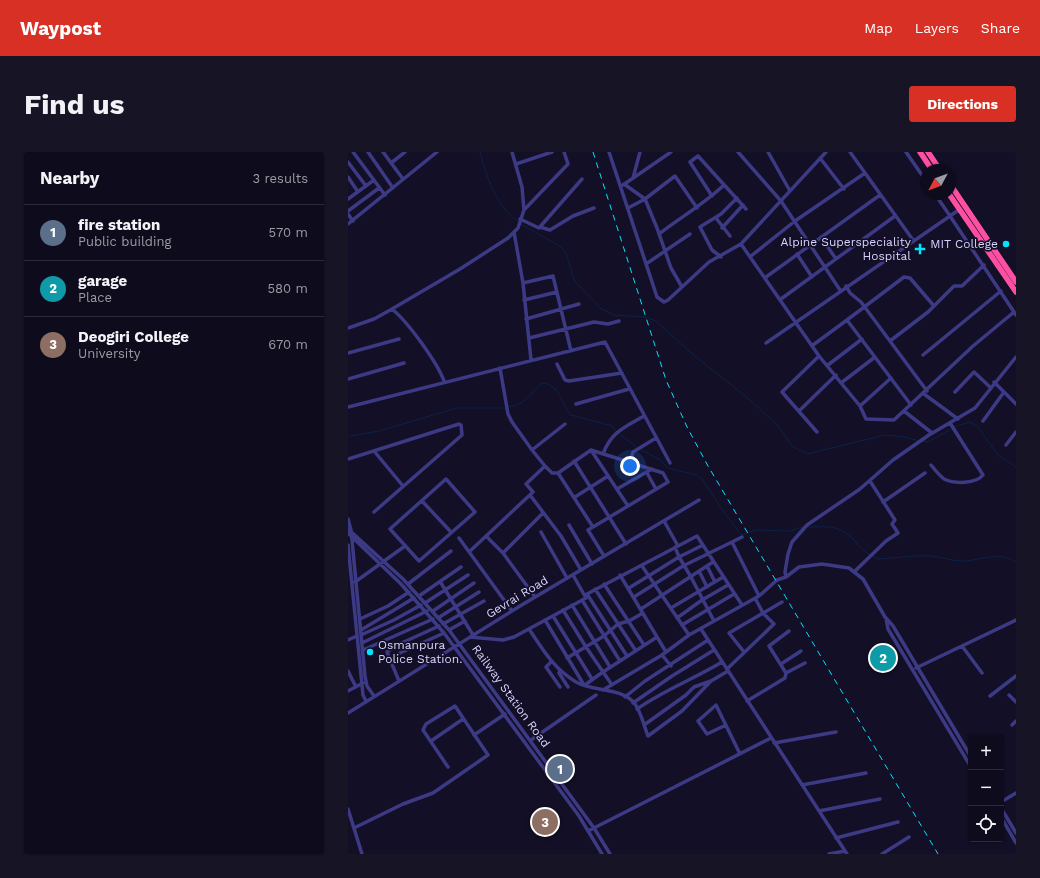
<!DOCTYPE html>
<html lang="en">
<head>
<meta charset="utf-8">
<style>
  body { margin:0; font-family:"Work Sans",sans-serif; background:#171425; color:#f1f3f6 }
  .controls { position:absolute; right:12px; bottom:12px; display:grid; overflow:hidden; border-radius:4px; box-shadow:0 1px 3px #0004 }
  .controls button { width:36px; height:36px; display:grid; place-items:center; padding:0; border:0; border-bottom:1px solid #2e2b3b; background:#0e0b1c; color:#f1f3f6; font:20px sans-serif }
  .compass { position:absolute; left:572px; top:12px; width:36px; height:36px; border-radius:50%; background:#0e0b1c; box-shadow:0 1px 3px #0004; rotate:229deg }
  .you { position:absolute; left:282px; top:314px; width:14px; height:14px; margin:-10px; border:3px solid #fff; border-radius:50%; background:#1a73e8; box-shadow:0 0 0 6px #1a73e833 }
  .badge { display:grid; place-items:center; width:26px; height:26px; border-radius:50%; background:#d93025; color:#fff; font-size:13px; font-weight:700 }
  .pin { position:absolute; translate:-50% -50%; border:2px solid #fff; box-shadow:0 1px 4px #0006 }
  .list { margin:0; padding:0; list-style:none }
  h2 { display:flex; justify-content:space-between; align-items:center; height:52px; margin:0; padding:0 16px; font-size:17px }
  h2 small { font-size:13px; font-weight:400; color:#9b9ba3 }
  .list li { display:grid; grid-template-columns:26px 1fr auto; gap:12px; align-items:center; box-sizing:border-box; height:56px; padding:0 16px; border-top:1px solid #2e2b3b }
  .list b { display:block; font-size:15px; white-space:nowrap }
  .list p { margin:0; font-size:13px; white-space:nowrap; color:#9b9ba3 }
  .list em { font-size:13px; font-style:normal; color:#9b9ba3 }
  .icon { flex:none; width:22px; height:22px; fill:none; stroke:currentColor; stroke-width:2; stroke-linecap:round; stroke-linejoin:round }
  .map { position:relative; flex:none; width:668px; height:702px; overflow:hidden; border-radius:4px }
  header { display:flex; align-items:center; gap:24px; box-sizing:border-box; height:56px; padding:0 20px; background:#d93025; color:#fff }
  header strong { font-size:19px }
  nav { display:flex; gap:22px; margin-inline-start:auto; font-size:14px }
  .intro { display:flex; align-items:center; justify-content:space-between; box-sizing:border-box; height:96px; padding:0 24px }
  h1 { margin:0; font-size:28px }
  .button { padding:10px 18px; border-radius:4px; background:#d93025; color:#fff; font-size:14px; font-weight:700 }
  main { display:flex; gap:24px; padding:0 24px }
  aside { flex:1; background:#0e0b1c; border-radius:4px; box-shadow:0 1px 3px #0004 }
  .map>svg:first-child { display:block }
</style>
</head>
<body>
<header>
<strong>Waypost</strong>
<nav><a>Map</a><a>Layers</a><a>Share</a></nav>
</header>
<div class="intro"><h1>Find us</h1><a class="button">Directions</a></div>
<main>
<aside>
<h2>Nearby<small>3 results</small></h2>
<ul class="list">
<li><span class="badge" style="background:#5c6f8a">1</span><div><b>fire station</b><p>Public building</p></div><em>570 m</em></li>
<li><span class="badge" style="background:#0f9aa8">2</span><div><b>garage</b><p>Place</p></div><em>580 m</em></li>
<li><span class="badge" style="background:#8d6e63">3</span><div><b>Deogiri College</b><p>University</p></div><em>670 m</em></li>
</ul>
</aside>
<div class="map">
<svg width="668" height="702" viewBox="0 0 668 702">
  <rect width="100%" height="100%" fill="#130f26"/>
  <g fill="none" stroke-linecap="round" stroke-linejoin="round">
    <path stroke="#0c2248" stroke-width="1" d="M132 0C139 26 147 52 170 70
      M173 72 213 95 218 101 226 128 252 156 266 163 297 165 308 169 343 201 401 247 430 274 444 294 459 302 537 283 557 285 571 289
      M160 255C179 252 181 243 194 231 213 233 212 251 223 263L264 274 268 279
      M606 275 622 270 629 274 650 303 668 315
      M270 281 290 296
      M2 284 31 279 109 256H157
      M574 289 580 290 603 277
      M293 298 311 307 320 316 348 323 355 328 373 356 393 383 408 378 442 379 454 375
      M459 375C479 375 491 372 506 388 511 394 515 399 522 403
      M525 404 530 407C548 406 566 403 583 404 594 405 604 409 614 409 633 409 650 398 668 410"/>
    <path stroke="#3d3a85" stroke-width="3.5" d="M5 0 37 43
      M20 0 45 36
      M35 0 55 27
      M261 0 309 145 316 150 320 148 361 110 393 92 478 0
      M390 0 433 49 492 138
      M420 0 442 39
      M502 0 565 88
      M558 0 578 29
      M472 6 496 37
      M0 10 18 34
      M43 11 57 0
      M168 12 204 0
      M0 25 10 40
      M285 26 292 0
      M276 32 297 47 309 76 323 116 334 135
      M275 33 323 0
      M587 42 602 64 612 57
      M364 44 342 10 350 4 398 57
      M0 47 26 28
      M280 56 297 47 327 24 349 56
      M176 58 220 12 216 0
      M0 59 31 36
      M0 62 5 69
      M368 66 382 84
      M172 67 191 76 234 27
      M0 72 89 0
      M192 75 202 78 225 64 246 56
      M374 76 395 53
      M166 80 175 131 183 208
      M311 82C333 65 356 52 376 33
      M473 85 488 107
      M393 92 471 204 512 254 518 267 546 268 625 194 666 160
      M449 102 464 125
      M403 104 447 69 517 21
      M373 105 364 98 352 75 373 62 389 46
      M298 112 342 82
      M418 125 532 43
      M175 131 205 124 223 199
      M498 134 502 141 513 150 579 239
      M433 147 547 64
      M176 148 209 140
      M44 157C60 170 89 210 96 229
      M178 167 231 152
      M499 168 556 125 562 126 586 154
      M0 176 26 167 44 157 112 117 160 86 170 76 176 58 174 35 164 0
      M181 186 246 170 260 172 271 169
      M542 189 580 160 606 134H614L636 113
      M418 191 602 64 668 163
      M465 193 499 168 563 253
      M0 201 51 187
      M575 203 653 139
      M209 212 217 228 221 229 274 221
      M480 213 514 187
      M152 216 160 262 164 270 184 298
      M0 227 56 211
      M646 230 668 252
      M493 231 527 205
      M607 240 626 220 642 235
      M576 242 610 267
      M228 252 281 237
      M512 254 543 226
      M0 255 257 190 322 311
      M451 259 488 223
      M556 259 584 281
      M635 269 656 240
      M469 280 434 240 471 204
      M658 293 668 280
      M243 298 315 321 320 330 240 378 256 404
      M243 298 280 354
      M26 299 55 334
      M255 302C263 280 277 275 296 264
      M0 307 111 272 113 273 114 283 26 360
      M226 309 278 392
      M282 310 285 300 308 286
      M583 313C587 318 591 323 596 327 606 332 628 332 635 323L602 271
      M197 314 204 321H210L243 298
      M210 321 245 375
      M299 321 308 337
      M98 327 127 360 71 409 42 377Z
      M269 337 304 317
      M182 343 213 384 233 418
      M227 345 260 324
      M74 349 103 380
      M535 350 577 321
      M0 367 3 378 17 524 19 534 26 544
      M316 369 330 394
      M221 373 244 412
      M0 377 55 427 101 478 246 676 262 702
      M193 380 219 426
      M0 381 53 432 96 481 231 664 254 702
      M138 384 155 401 195 361
      M111 386 164 459
      M384 390 394 385
      M0 393 15 543 18 549
      M327 395 331 405 343 425 366 469
      M121 400 185 340 178 332 197 314 184 298 217 272
      M155 401 187 445
      M294 414 341 483
      M359 414 367 430
      M351 419 359 435
      M506 420 538 389 550 381 544 372 547 368 522 329
      M225 423 238 446
      M272 423 318 500
      M438 425 437 420 440 402 444 390 459 373 512 337 545 308 581 283 627 256 668 205
      M7 430 57 394
      M93 431 125 483
      M60 432 103 399
      M256 432 296 493
      M281 436 331 405 355 393
      M247 437 288 499
      M239 442 279 504
      M71 444 113 415
      M286 445 335 414 384 390 411 444
      M234 448 272 509
      M77 451 120 423
      M224 453 262 515
      M323 456 375 425
      M293 457 365 410
      M215 458 238 495 264 533
      M85 459 126 431
      M205 464 244 527
      M90 466 131 440
      M329 466 354 448 380 433
      M538 466 540 477 623 615
      M12 467 40 454 61 440
      M197 468 236 533
      M95 472 136 449
      M334 473 386 442
      M181 477C195 498 206 517 228 530 245 540 274 535 287 552 293 560 296 574 300 584L334 559 363 529
      M353 477 499 702
      M13 478 66 446
      M101 478 117 469
      M13 483 46 468 73 453
      M122 485 155 488 166 485 238 446 239 442 349 384 394 453
      M0 488 9 484
      M14 491 79 459
      M614 494 634 521
      M15 498 85 467
      M396 500 381 481 434 450
      M52 501 96 481
      M314 503 323 514
      M219 506 256 484 270 472 281 469 295 461
      M203 510 198 515 212 535
      M433 512 453 499
      M568 516 668 468
      M379 517 426 472 415 461 407 446
      M212 518 211 521 220 535
      M0 519 8 535
      M438 521 457 511
      M51 529 39 500 47 494 91 474
      M237 533 252 522 309 485
      M255 538 314 503 341 483 411 444 429 428 438 425 451 415 474 412 501 416 515 427 537 465 545 474 623 605
      M0 539 15 531
      M661 543 668 550
      M642 544 668 524
      M277 545 297 529 360 488
      M399 549 437 526 438 521 421 494 441 479
      M285 551 324 524 366 498
      M289 557C316 538 346 527 374 510
      M0 561 172 454 351 348
      M296 573 338 543 346 535 363 529 380 519
      M378 573 359 582 350 569 368 553 392 602
      M664 573 668 569
      M126 583 157 562
      M183 588 248 543
      M83 589 115 567
      M426 591 488 580
      M454 633 518 621
      M653 650 668 641
      M653 656 668 681
      M0 657 14 702
      M471 659 532 647
      M653 665 668 691
      M6 676 55 652 85 641 140 603 107 554 78 572 75 578 100 615
      M240 679 423 586
      M488 686 550 670
      M481 702 497 699
      M534 702 561 685"/>
    <path stroke="#ff4fa3" stroke-width="5.5" d="M572 0 584 18
      M580 0 592 18
      M602 32 668 130
      M601 42 668 140"/>
    <path stroke="#00e5ff" stroke-width="1" stroke-dasharray="6 5" stroke-linecap="butt" d="M245 0 318 228 339 275 360 314 590 702"/>
  </g>
  <g fill="#00e5ff" stroke="#130f26" stroke-width="1.5">
    <circle cx="658" cy="92" r="4"/>
    <path d="M570 91h4v4h4v4h-4v4h-4v-4h-4v-4h4z"/>
    <circle cx="22" cy="500" r="4"/>
  </g>
  <g text-anchor="middle" stroke-width="3.5" stroke-linejoin="round" paint-order="stroke">
    <g font-size="12" fill="#d9d4ff" stroke="#130f26" text-anchor="end">
      <text x="563" y="94">Alpine Superspeciality<tspan x="563" dy="14">Hospital</tspan></text>
      <text x="650" y="96">MIT College</text>
      <text x="30" y="497" text-anchor="start">Osmanpura<tspan x="30" dy="14">Police Station.</tspan></text>
    </g>
    <g font-size="12" fill="#d9d4ff" stroke="#130f26">
      <text transform="translate(169 445) rotate(-31)" y="4">Gevrai Road</text>
      <text transform="translate(163 544) rotate(54)" y="4">Railway Station Road</text>
    </g>
  </g>
</svg>
<div class="controls">
<button>+</button>
<button>−</button>
<button><svg class="icon" aria-label="locate" viewBox="0 0 24 24"><circle cx="12" cy="12" r="6"/><path d="M12 2v4M12 18v4M2 12h4M18 12h4"/></svg></button>
</div>
<svg class="compass" viewBox="-18 -18 36 36"><path d="M0-13l5 13h-10z" fill="#e53935"/><path d="M0 13l5-13h-10z" fill="#9b9ba3"/></svg>
<div class="you"></div>
<div class="pin badge" style="left:212px;top:617px;background:#5c6f8a">1</div>
<div class="pin badge" style="left:535px;top:506px;background:#0f9aa8">2</div>
<div class="pin badge" style="left:197px;top:670px;background:#8d6e63">3</div>
</div>
</main>
</body>
</html>
